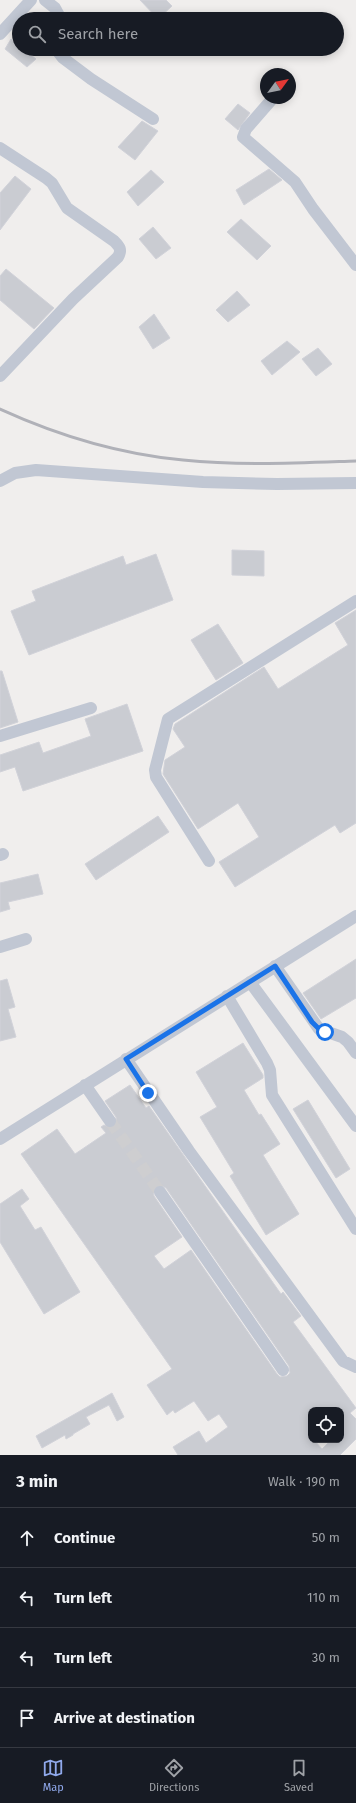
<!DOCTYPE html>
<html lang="en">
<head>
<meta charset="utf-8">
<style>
  body { margin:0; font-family:"Fira Sans",sans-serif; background:#20242c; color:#f1f3f6 }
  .controls { position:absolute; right:12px; bottom:12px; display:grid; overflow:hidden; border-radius:8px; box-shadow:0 2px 10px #0003 }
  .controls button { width:36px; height:36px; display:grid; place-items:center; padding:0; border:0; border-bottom:1px solid #363941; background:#171b24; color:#f1f3f6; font:20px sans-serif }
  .compass { position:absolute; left:260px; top:68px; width:36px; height:36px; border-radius:50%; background:#171b24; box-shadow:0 2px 10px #0003; rotate:57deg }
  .stop { position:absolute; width:12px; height:12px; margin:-9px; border:3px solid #1a73e8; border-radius:50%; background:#fff }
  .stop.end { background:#1a73e8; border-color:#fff; box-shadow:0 1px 4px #0008 }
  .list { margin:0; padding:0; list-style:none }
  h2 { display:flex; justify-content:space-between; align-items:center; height:52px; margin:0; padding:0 16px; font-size:17px }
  h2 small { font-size:13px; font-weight:400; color:#9ea1a6 }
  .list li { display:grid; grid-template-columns:26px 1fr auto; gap:12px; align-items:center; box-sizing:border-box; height:60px; padding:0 16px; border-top:1px solid #363941 }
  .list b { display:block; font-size:15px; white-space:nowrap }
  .list em { font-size:13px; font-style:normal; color:#9ea1a6 }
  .icon { flex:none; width:22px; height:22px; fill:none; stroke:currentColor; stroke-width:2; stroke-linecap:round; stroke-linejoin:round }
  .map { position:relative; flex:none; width:356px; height:1455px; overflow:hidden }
  .search { position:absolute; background:#171b24; box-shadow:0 2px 10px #0003; left:12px; right:12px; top:12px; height:44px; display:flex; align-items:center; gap:10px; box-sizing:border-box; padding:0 14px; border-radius:22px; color:#9ea1a6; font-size:15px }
  .sheet { height:292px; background:#171b24 }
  nav { display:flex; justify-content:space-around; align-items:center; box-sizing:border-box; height:56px; border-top:1px solid #363941; background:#171b24; font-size:11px; color:#9ea1a6 }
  nav a { display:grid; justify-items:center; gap:2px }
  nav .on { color:#90a9ec }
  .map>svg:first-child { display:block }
</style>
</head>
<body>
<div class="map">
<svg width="356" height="1455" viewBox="0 0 356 1455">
  <rect width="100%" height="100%" fill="#f0eeed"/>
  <path fill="#caccd2" stroke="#d1d2d9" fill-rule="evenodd" d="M140 0H166L172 6 158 19Z
    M11 39 19 46V49H23L36 59 27 67 5 49Z
    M238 104 250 113 238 130 225 119Z
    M142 121 158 131 135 160 118 147Z
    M269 169 282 180 244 205 236 190Z
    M151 170 164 182 138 206 127 192Z
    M15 176 31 189 0 230V193Z
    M241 219 271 246 257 260 227 232Z
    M153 227 171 248 156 259 139 239Z
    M6 269 54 308 34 329 0 300V276Z
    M237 291 250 305 228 322 216 310Z
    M154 314 170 338 153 349 139 327Z
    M287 341 300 352 272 375 261 361Z
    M318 348 332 364 316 376 302 359Z
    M232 550 264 551V576L232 575Z
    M156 554 173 600 29 655 11 611 36 601 32 591 123 556 126 565Z
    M356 610V823L340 833 335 825 235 887 219 862 259 837 238 803 198 829 163 774 165 760 185 747 173 729 175 724 264 667 278 689 348 645 335 623Z
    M218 624 243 663 216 680 191 640Z
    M0 671H2L18 722 0 728Z
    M127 704 143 751 23 791 15 767 0 772V755L39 742 43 753 91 736 85 719Z
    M158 816 169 832 96 880 85 864Z
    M38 874 43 894 8 902 10 909 0 912V883Z
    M356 959V998L321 1019 303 993Z
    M7 979 15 1007 8 1009 16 1037 0 1041V981Z
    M243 1043 263 1075V1078L244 1090 259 1115 261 1114 280 1144 263 1155 299 1214 266 1235 230 1176 234 1173 200 1117 217 1107 196 1072Z
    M130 1085 146 1108 149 1106 281 1294 283 1292 301 1316 293 1322 356 1408 350 1413 356 1419V1439L340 1455H178L173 1447 199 1431 206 1443 228 1427 219 1414 208 1421 194 1401 175 1413 173 1410 167 1415 147 1385 172 1369 21 1154 57 1129 75 1154 106 1133 101 1127 104 1125 111 1128 117 1125 116 1117 105 1101ZM160 1185 166 1188 289 1366 290 1373 287 1376 280 1377 277 1374 191 1250 164 1269 154 1256 182 1237 154 1196 153 1188ZM311 1410H341V1440H331L322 1449 314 1440H311Z
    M308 1100 350 1169 336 1178 293 1109Z
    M22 1189 29 1199 20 1206 35 1230 41 1227 80 1292 44 1314 0 1242V1204Z
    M112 1393 124 1417 117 1421 109 1405 86 1417 90 1424 73 1434V1435L66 1439 65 1435 42 1448 36 1436Z"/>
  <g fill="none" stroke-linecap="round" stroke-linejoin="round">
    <path stroke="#ceced0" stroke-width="12" stroke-dasharray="12 6" stroke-linecap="butt" d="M110 1121 160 1192"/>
    <path stroke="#c1c7d3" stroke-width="12" d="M45 0 55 8 61 19
      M0 34 31 0
      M56 49 63 58 91 79 153 119
      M273 98 246 129 243 137 295 182 313 209 356 265
      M0 148 46 178 52 183 67 208 114 241C120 247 122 250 118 257L73 299 0 376
      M0 481 15 473 36 470 203 482 277 484 356 483
      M0 736 91 708
      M0 855 3 854
      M209 861 156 777 155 770 168 719 356 601
      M0 947 26 939
      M275 966 319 1029 342 1037 348 1042 356 1053
      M250 982 356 1126
      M227 996 267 1063 270 1070 272 1095 356 1229
      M126 1059 189 1151 343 1361 356 1367
      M85 1085 110 1121
      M0 1139 356 916
      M160 1192 283 1370"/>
    <path stroke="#b0b1b8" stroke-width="3" d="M0 409C57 435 120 454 183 460 241 466 299 463 356 461"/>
  </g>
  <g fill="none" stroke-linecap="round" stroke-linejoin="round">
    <path stroke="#1a73e8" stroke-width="5" d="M148 1093 126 1059 275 966 312 1022 319 1029 325 1032"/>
  </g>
</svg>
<div class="controls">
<button><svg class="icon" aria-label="locate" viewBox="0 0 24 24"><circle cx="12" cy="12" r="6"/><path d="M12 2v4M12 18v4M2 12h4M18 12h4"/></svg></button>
</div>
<svg class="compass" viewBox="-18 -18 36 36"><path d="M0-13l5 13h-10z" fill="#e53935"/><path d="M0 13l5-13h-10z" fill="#9ea1a6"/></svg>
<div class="stop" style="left:325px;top:1032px"></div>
<div class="stop end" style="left:148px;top:1093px"></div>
<div class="search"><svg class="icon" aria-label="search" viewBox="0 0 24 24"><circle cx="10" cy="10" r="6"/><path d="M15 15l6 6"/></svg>Search here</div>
</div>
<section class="sheet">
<h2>3 min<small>Walk · 190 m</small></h2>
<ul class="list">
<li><svg class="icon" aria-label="ahead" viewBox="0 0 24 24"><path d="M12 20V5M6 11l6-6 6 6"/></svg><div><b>Continue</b></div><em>50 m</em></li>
<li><svg class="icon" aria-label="left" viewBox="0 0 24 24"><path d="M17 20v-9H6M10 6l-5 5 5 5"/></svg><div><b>Turn left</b></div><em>110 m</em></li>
<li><svg class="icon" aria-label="left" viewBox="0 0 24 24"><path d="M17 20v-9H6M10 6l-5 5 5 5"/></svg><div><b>Turn left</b></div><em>30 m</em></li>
<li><svg class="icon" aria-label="arrive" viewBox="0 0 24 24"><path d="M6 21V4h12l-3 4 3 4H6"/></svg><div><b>Arrive at destination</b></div></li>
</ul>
</section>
<nav>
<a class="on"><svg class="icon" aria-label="map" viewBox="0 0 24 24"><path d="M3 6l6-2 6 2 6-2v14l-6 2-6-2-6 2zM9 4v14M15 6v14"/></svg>Map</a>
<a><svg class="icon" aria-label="directions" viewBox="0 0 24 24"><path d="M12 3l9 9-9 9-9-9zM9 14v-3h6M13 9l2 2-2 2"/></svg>Directions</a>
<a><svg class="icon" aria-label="saved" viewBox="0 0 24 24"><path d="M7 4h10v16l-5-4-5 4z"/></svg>Saved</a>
</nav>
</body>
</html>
